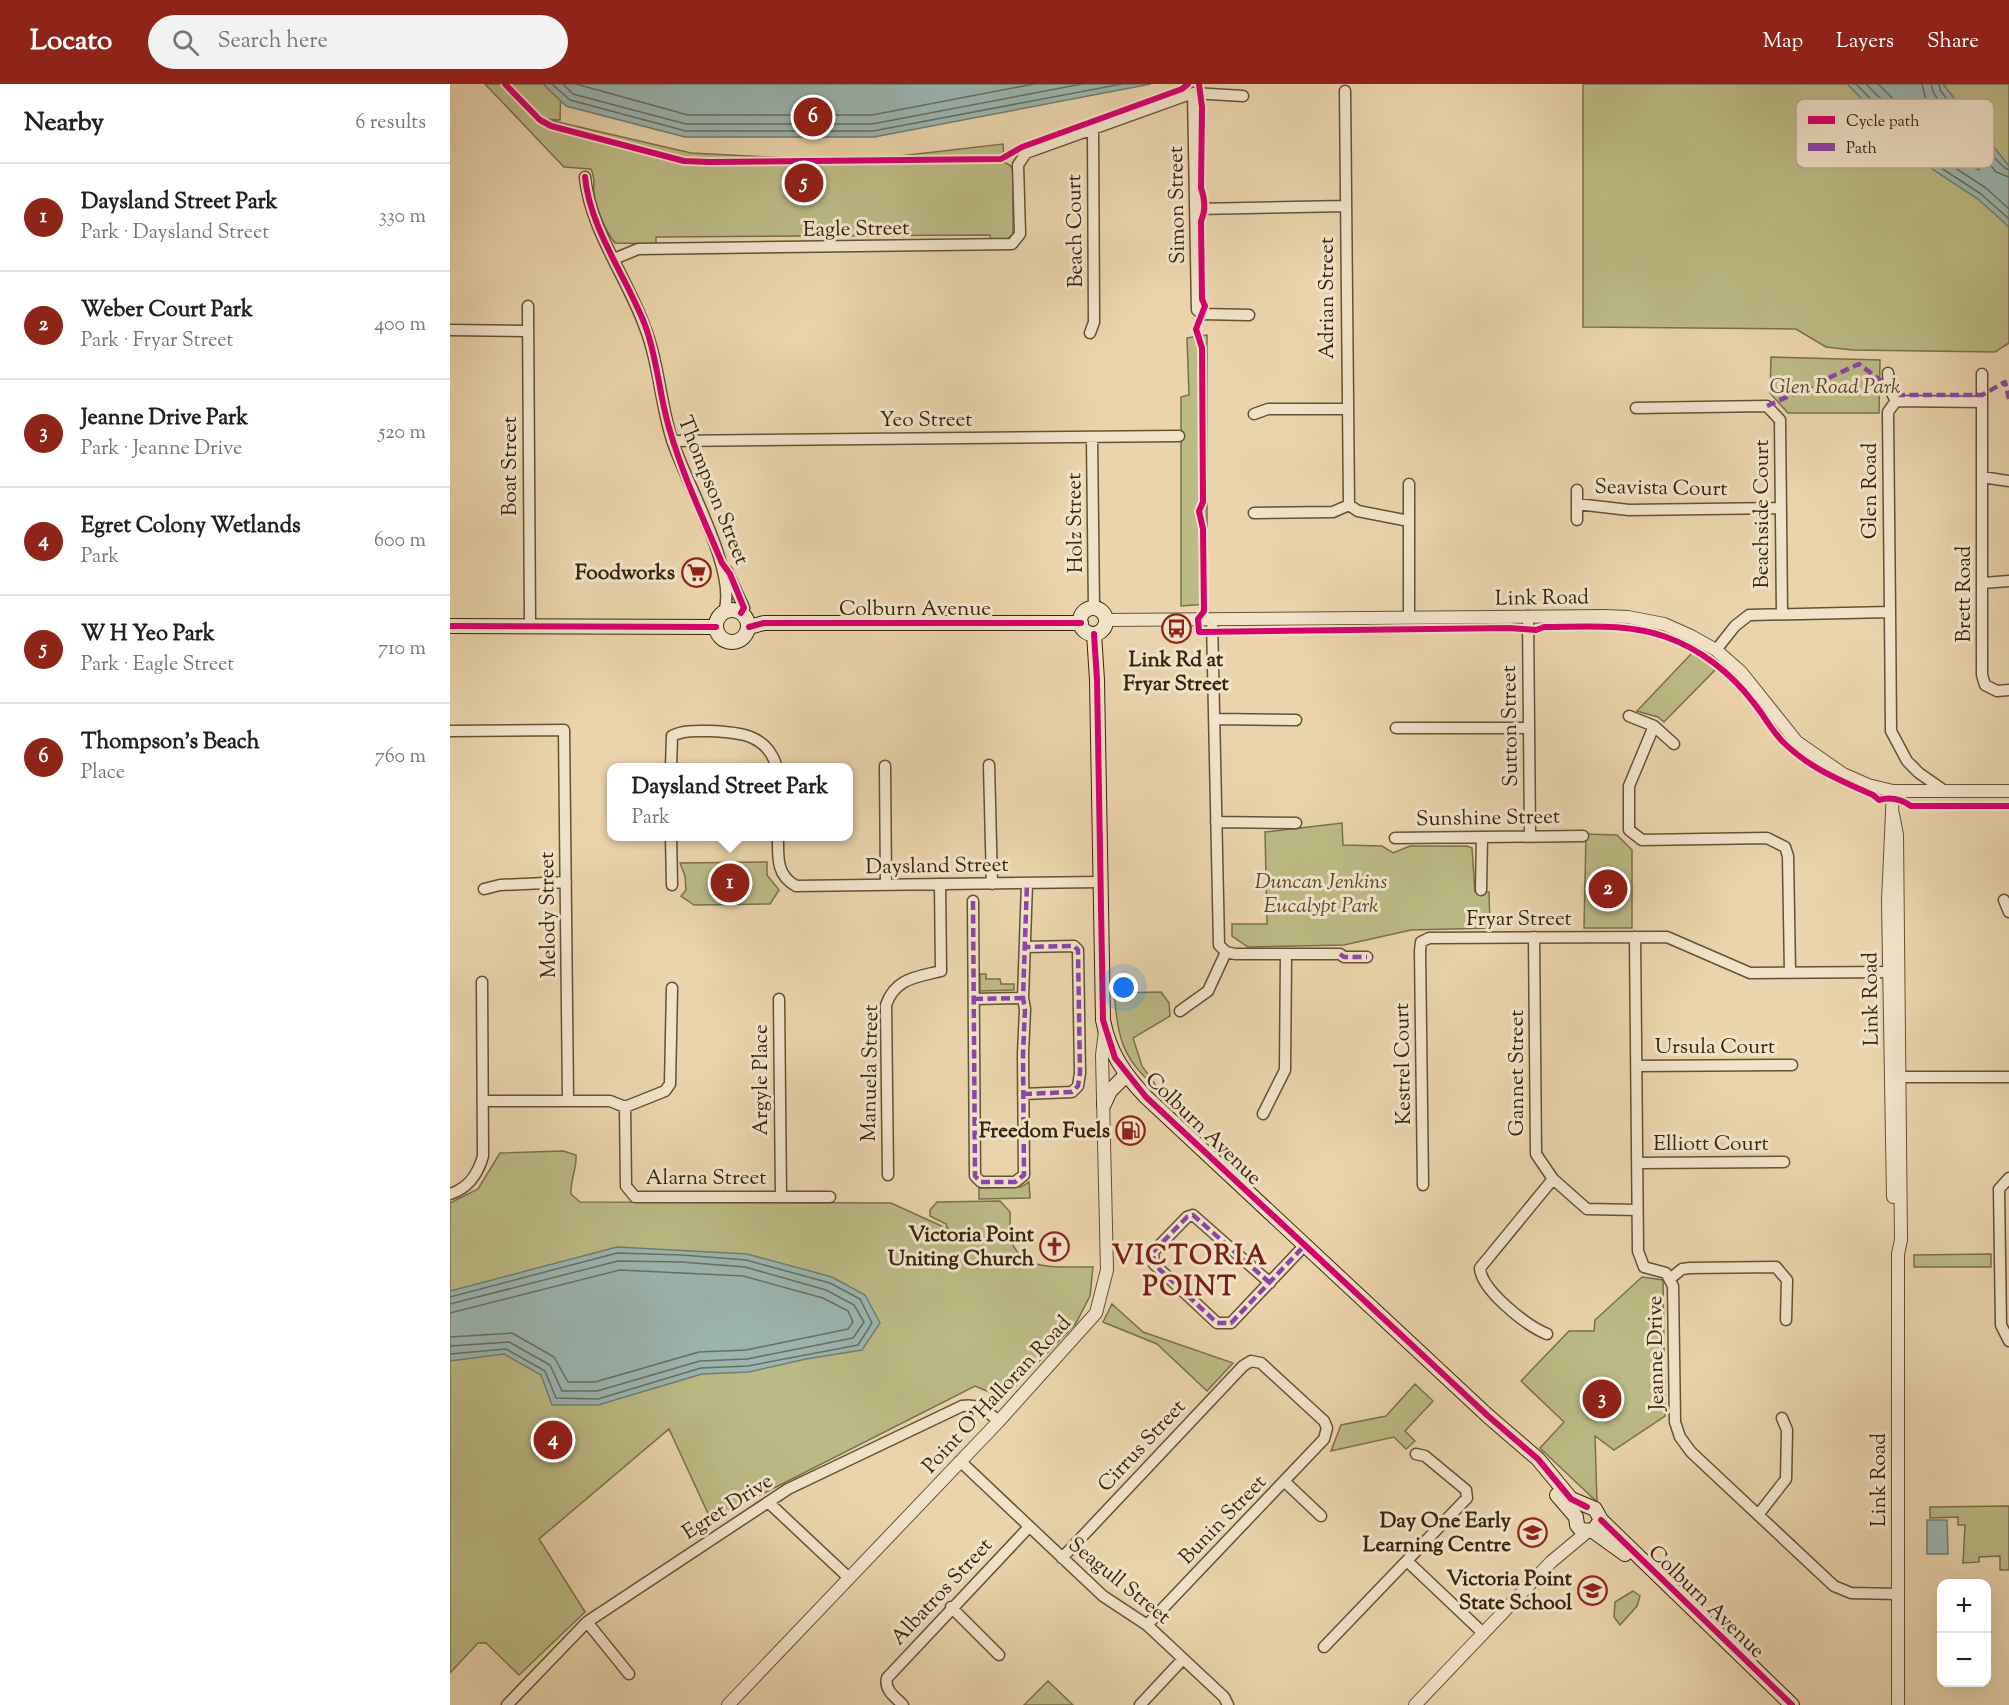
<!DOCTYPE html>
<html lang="en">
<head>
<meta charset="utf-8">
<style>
  body { margin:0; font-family:"Sorts Mill Goudy",serif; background:#f2f2f2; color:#202124 }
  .controls { position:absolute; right:18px; bottom:18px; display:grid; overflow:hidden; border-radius:12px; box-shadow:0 6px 24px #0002 }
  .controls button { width:54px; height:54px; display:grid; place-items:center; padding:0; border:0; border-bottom:2px solid #e0e0e0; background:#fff; color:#202124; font:30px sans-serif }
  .you { position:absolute; left:674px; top:904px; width:21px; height:21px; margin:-15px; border:4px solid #fff; border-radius:50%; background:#1a73e8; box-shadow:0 0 0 9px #1a73e833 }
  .badge { display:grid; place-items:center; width:39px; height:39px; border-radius:50%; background:#8f2418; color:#fff; font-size:20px; font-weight:700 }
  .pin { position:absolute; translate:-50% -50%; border:3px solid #fff; box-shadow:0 2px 6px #0006 }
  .popup { position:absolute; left:157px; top:679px; width:246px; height:78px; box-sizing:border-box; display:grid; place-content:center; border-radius:12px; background:#fff; filter:drop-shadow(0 2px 4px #0005); font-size:20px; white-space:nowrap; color:#757577 }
  .popup b { font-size:22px; color:#202124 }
  .popup::after { content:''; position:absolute; left:50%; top:100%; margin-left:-12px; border:12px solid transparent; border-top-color:#fff }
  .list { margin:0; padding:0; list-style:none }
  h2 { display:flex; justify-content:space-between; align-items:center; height:78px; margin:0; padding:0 24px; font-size:26px }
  h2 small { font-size:20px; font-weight:400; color:#757577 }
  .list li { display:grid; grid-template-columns:39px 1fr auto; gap:18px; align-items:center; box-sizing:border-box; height:108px; padding:0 24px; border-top:2px solid #e0e0e0 }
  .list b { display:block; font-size:22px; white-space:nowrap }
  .list p { margin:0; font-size:20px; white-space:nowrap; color:#757577 }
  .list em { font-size:20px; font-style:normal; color:#757577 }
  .icon { flex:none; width:33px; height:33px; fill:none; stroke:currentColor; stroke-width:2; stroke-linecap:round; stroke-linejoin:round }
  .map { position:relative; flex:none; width:1559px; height:1621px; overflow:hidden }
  header { display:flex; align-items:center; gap:36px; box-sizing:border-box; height:84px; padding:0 30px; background:#8f2418; color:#fff }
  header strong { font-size:28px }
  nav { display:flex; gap:33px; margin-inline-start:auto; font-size:21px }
  .search { width:420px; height:54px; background:#f2f2f2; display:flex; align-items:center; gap:15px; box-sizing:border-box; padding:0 21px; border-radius:33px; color:#757577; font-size:22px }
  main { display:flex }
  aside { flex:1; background:#fff }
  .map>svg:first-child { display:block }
</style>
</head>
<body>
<header>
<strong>Locato</strong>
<div class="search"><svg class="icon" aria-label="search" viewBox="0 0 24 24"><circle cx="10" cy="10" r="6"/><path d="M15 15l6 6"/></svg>Search here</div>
<nav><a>Map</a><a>Layers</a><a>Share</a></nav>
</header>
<main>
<aside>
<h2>Nearby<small>6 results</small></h2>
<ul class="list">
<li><span class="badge">1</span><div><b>Daysland Street Park</b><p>Park · Daysland Street</p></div><em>330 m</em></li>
<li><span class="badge">2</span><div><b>Weber Court Park</b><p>Park · Fryar Street</p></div><em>400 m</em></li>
<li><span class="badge">3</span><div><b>Jeanne Drive Park</b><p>Park · Jeanne Drive</p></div><em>520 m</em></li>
<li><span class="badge">4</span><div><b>Egret Colony Wetlands</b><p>Park</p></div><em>600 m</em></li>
<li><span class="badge">5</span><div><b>W H Yeo Park</b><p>Park · Eagle Street</p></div><em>710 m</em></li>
<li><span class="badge">6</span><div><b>Thompson's Beach</b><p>Place</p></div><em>760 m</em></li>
</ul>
</aside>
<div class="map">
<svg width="1559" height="1621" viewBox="0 0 1559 1621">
  <rect width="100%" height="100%" fill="#ebd4ab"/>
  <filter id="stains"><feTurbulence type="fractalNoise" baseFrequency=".00333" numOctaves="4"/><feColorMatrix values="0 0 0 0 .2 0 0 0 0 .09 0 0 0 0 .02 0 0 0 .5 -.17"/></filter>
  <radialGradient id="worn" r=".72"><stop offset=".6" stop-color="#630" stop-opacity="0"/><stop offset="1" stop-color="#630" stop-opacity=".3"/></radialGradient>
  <path fill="#bcbb85" stroke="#7a704a" stroke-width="1.5" d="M35 0H111L110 36 95 35 241 69 360 75 441 73 553 60 554 78 561 82 563 87V150L556 156 541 157 540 151 206 153V160L165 159C156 148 145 123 144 109 143 98 146 95 141 85L114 83Z
    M1133 0H1559V259L1545 268 1403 266 1376 263 1346 245 1133 243Z
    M757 251V520L731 522V313L739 311 737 254Z
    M1321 273 1430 276 1429 329H1338L1320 309Z
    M1242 569 1266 585 1214 638 1208 633 1187 627Z
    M892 739 893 761 932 762 943 769 960 762H1017L1022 764 1025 808H1039L1040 844 961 846 894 861 798 863 782 852V840H817L815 748Z
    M1136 750 1167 751 1182 766V844H1134Z
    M317 778V791L329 806 320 820 244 821 231 812 236 806 235 792 230 779Z
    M530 890H536V895H550L551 900H564V906L530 907Z
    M711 908 719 919 720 932 683 954 692 982 711 1009C672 973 669 960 664 909Z
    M113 1067 126 1071C127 1085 120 1096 121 1110L130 1118 441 1119 498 1145 496 1140 480 1132V1126L487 1118 550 1117 560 1128C561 1137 558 1148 561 1156 572 1190 614 1182 643 1183L640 1212 626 1239 554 1314 525 1302 261 1436 219 1345 89 1455 135 1528 69 1591 36 1559H28L0 1589V1119L28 1105 50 1069Z
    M579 1098 580 1114 529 1115V1104L571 1103Z
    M1541 1170V1183H1464V1171Z
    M1192 1193 1213 1196 1215 1332 1164 1366 1145 1352 1147 1418 1090 1364 1114 1338 1071 1297 1119 1247H1144L1145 1236Z
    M662 1220 693 1248 783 1279 757 1307 707 1260 653 1238Z
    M965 1300 983 1317 955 1347 965 1357 956 1365 944 1353 881 1367 891 1341 936 1332Z
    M1559 1422V1486H1550V1472L1529 1473V1478L1513 1479 1515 1441H1508V1433L1480 1434V1423Z
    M1183 1507 1190 1512 1187 1522 1170 1541 1164 1533 1165 1518Z
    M598 1597 623 1621H574Z"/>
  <path fill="#9bb7b2" stroke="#737d70" stroke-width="1.5" d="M93 0H701L424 53H235L116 22Z
    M1397 0H1493L1559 82V143L1528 115 1482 85Z
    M167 1163 297 1170 382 1193 415 1211 430 1239 412 1266 356 1275 299 1288 252 1290 148 1321H102L91 1291 54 1270 0 1277V1207Z
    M1477 1436H1497L1498 1470H1477Z"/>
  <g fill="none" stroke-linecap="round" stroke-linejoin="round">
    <path stroke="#696e60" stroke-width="1.5" d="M102 0 120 16 236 47H423L672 0
      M113 0 123 10 236 40H422L632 0
      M126 0 238 31H422L584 0
      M1406 0 1485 80 1531 110 1559 135
      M1416 0 1490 74 1536 104 1559 125
      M1428 0 1496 67 1529 86 1530 82 1476 16 1472 0
      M1481 0 1484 10 1546 88 1559 93
      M1489 0 1490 6C1500 19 1548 84 1559 86
      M0 1213 167 1169 232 1171 296 1176 380 1199 410 1215 422 1239 408 1261 298 1282 251 1284 148 1315 106 1314 95 1287 56 1265 0 1270
      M0 1220 168 1177 231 1178 295 1183 376 1206 404 1221 414 1238 403 1254 297 1275 250 1277 147 1307H112L100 1281 59 1258 0 1262
      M0 1229 170 1186 293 1192 373 1214 398 1227 403 1238 398 1245 296 1266 249 1268 145 1298H118L104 1273 62 1249 0 1253"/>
    <defs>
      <path id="minor" d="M895 7 899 421
        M743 9 747 226 752 230 799 231
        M135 93C140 145 176 192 194 241 209 278 210 318 222 356 236 399 288 488 274 528
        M746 125 895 122
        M164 175 188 165 562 160 570 150 568 81 576 69 743 9 793 12
        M78 222 80 542
        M0 246 77 247
        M640 249 644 238 643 45
        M1438 289 1439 304 1446 317 1438 328 1440 528
        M1532 290V393L1559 397
        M1446 317 1532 318
        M1186 324 1317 322 1330 336 1332 529
        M804 330 818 325H897
        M642 354 644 524
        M222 357 729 352
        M1532 393V591L1535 601 1547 607 1559 606
        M959 400V534
        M1127 406V436
        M1127 420 1179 426 1330 424
        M804 429 883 428 899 421 908 427 959 437
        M277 487 294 524 291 529
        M1533 499 1559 497
        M1078 532 1080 752
        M762 535 769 861 776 868 785 870H890L894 873H917
        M1266 566 1285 542 1299 531 1440 528 1441 647 1457 677 1469 689 1492 705
        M1179 632 1204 642 1224 660
        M766 635 846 636
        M1204 642 1179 702V746L1192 756 1317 754 1335 763 1338 772 1340 889
        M946 644H1078
        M0 647 114 646 118 1016
        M539 681 542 800
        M435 682 436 801
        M221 684 222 652C233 646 247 647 259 647 289 648 318 650 327 684
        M766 738 846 739
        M221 752 222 801
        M328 752C328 773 326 791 346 802L651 798
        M945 754 1133 752
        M34 805 50 801 116 798
        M1031 806 1032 753
        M1554 816 1559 828
        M523 817 525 1092 531 1098H565L574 1091 573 970 575 925 573 914 577 799
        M1084 853 1086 1070 1103 1095 1137 1125 1187 1126
        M1185 853 1188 1167 1194 1183 1216 1189 1223 1202 1225 1338 1230 1353 1241 1368 1384 1502 1401 1509 1447 1510
        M329 915 331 1113
        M524 915 573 914
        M730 927 758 907 776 868
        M1187 982 1342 981
        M1442 993H1559
        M573 1010 622 1008 628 1002 630 989 628 866 624 862 575 863
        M35 1017H160L175 1023 176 1102 185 1113H380
        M175 1023 215 1007 220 1000 222 904
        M813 1030 835 986 836 871
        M1188 1079 1334 1078
        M438 1091 436 921C445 894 467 893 491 887L490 800
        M1559 1094 1549 1105 1551 1241 1559 1257
        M973 1101 970 867 971 858 979 854 1217 853 1300 889 1445 888
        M0 1110C19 1104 28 1090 33 1072L32 898
        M1221 1194 1232 1185 1240 1184 1326 1183 1337 1196 1336 1236
        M820 1199 743 1131 737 1133 703 1168 704 1180 767 1239H781L855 1161
        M1097 1250C1077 1242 1031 1206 1030 1184L1103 1095
        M510 1377 653 1512 697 1541 774 1613 778 1621
        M834 1397 871 1432
        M318 1418 399 1494
        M1308 1431 1336 1395 1337 1346 1332 1334
        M612 1474 793 1282 801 1277 811 1279 874 1337 877 1344 874 1355 697 1541
        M957 1477 1033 1549
        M501 1523 549 1571
        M137 1538 179 1590
        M874 1563 1017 1414 1016 1406 975 1372 966 1370
        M57 1621 137 1538 338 1405 512 1322C528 1319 536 1327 549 1337
        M453 1621C445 1613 434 1606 437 1594L579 1443
        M690 1621 733 1575"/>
      <path id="tertiary" d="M656 536 1154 532 1178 533 1214 540 1241 552 1266 566 1291 588 1347 658 1393 690 1418 701 1443 707H1559
        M1443 730 1447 751 1451 1156 1448 1170V1621
        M1443 1113 1438 817 1443 707
        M278 1621 549 1337 646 1229 657 1186 652 971 655 947
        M965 1621 1101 1478 1137 1448"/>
      <path id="secondary" d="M630 537a13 13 0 1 1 26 0a13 13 0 1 1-26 0Z
        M266 542a16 16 0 1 1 32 0a16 16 0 1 1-32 0Z
        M0 542 266 543
        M299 543 314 539H631
        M644 550 647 596 653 936C659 968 674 990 696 1013L1038 1332 1088 1375 1121 1415 1145 1425 1151 1436 1342 1621
        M654 1020 660 1007 676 991
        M1107 1411 1126 1433 1127 1441 1131 1446 1143 1447 1151 1436
        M1143 1447 1175 1470"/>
    </defs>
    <use href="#minor" stroke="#645135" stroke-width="13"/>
    <use href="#tertiary" stroke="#645135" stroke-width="14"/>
    <use href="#secondary" stroke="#37250e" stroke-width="16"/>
    <use href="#minor" stroke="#f2e3c8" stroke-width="10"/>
    <use href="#tertiary" stroke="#f2e3c8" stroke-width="12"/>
    <use href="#secondary" stroke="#f2e3c8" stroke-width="14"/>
    <path stroke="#8e44ad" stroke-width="4.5" stroke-dasharray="9 4.5" stroke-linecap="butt" d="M1317 322 1409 280 1450 311H1532L1555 298 1559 315
      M523 817 525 1092 531 1098H565L574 1091 573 970 575 925 573 914 577 799
      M890 870 894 873H917
      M524 915 573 914
      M573 1010 622 1008 628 1002 630 989 628 866 624 862 575 863
      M820 1199 743 1131 737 1133 703 1168 704 1180 767 1239H781L855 1161"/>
    <defs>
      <path id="cycleway" d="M55 0 90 36 101 42 234 77 260 78 551 75 572 63 732 5 738 0
        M749 0 752 23 751 104C755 115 756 126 751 137L752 215 755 222 746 245 752 264 753 418 749 427 753 445 754 527 748 535 749 548 1059 544 1086 546 1094 543C1135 543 1176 539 1216 553 1250 565 1281 589 1303 618 1314 631 1321 646 1333 658 1359 684 1390 696 1423 711L1429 716C1440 713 1451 715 1461 722H1559
        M135 93C140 145 176 192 195 241 208 276 209 312 220 347 233 392 254 436 272 479L280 490 294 524 291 529
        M0 542 266 543
        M299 543 314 539H631
        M644 550 647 596 653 936 665 974 696 1013 1038 1332 1088 1375 1121 1415 1137 1423
        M1151 1436 1342 1621"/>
    </defs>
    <use href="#cycleway" stroke="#f2e3c8" stroke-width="10"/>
    <use href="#cycleway" stroke="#d6006c" stroke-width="6"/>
  </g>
  <defs>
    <symbol id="supermarket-ring" viewBox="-11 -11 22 22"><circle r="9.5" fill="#f2e3c8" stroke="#8f2418" stroke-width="1.5"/><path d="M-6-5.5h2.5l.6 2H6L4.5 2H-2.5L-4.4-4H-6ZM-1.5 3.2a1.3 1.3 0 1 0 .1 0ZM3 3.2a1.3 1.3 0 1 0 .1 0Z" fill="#8f2418"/></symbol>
    <symbol id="bus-ring" viewBox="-11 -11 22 22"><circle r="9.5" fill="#f2e3c8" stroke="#8f2418" stroke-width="1.5"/><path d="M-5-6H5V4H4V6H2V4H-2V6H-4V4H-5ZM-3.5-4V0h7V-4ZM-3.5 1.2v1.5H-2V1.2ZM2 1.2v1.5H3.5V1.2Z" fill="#8f2418"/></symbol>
    <symbol id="fuel-ring" viewBox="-11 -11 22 22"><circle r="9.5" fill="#f2e3c8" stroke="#8f2418" stroke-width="1.5"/><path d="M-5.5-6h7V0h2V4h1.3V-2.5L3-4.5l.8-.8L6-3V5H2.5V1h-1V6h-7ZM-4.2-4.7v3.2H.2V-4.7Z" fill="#8f2418"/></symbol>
    <symbol id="church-ring" viewBox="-11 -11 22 22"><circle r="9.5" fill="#f2e3c8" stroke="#8f2418" stroke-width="1.5"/><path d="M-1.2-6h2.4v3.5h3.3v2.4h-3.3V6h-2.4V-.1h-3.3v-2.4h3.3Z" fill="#8f2418"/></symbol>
    <symbol id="school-ring" viewBox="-11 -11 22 22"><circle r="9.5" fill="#f2e3c8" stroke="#8f2418" stroke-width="1.5"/><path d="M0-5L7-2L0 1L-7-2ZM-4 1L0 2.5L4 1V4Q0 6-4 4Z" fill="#8f2418"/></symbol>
  </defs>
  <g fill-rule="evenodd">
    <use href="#supermarket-ring" x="230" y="472" width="33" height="33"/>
    <use href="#bus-ring" x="710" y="528" width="33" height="33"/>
    <use href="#fuel-ring" x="664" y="1030" width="33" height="33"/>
    <use href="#church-ring" x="588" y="1146" width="33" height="33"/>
    <use href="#school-ring" x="1066" y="1432" width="33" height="33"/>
    <use href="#school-ring" x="1126" y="1490" width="33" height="33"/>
  </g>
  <g text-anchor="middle" stroke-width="6" stroke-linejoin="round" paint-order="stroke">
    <g font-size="21" fill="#37250e" stroke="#f2e3c8">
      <text transform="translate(726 121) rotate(-91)" y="7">Simon Street</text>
      <text transform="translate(406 144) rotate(-1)" y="7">Eagle Street</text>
      <text transform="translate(624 147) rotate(-91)" y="7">Beach Court</text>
      <text transform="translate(876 214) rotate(-90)" y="7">Adrian Street</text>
      <text x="476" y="342">Yeo Street</text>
      <text transform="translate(59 382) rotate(-90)" y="7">Boat Street</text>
      <text transform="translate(1211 403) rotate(1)" y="7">Seavista Court</text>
      <text transform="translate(264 406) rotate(68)" y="7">Thompson Street</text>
      <text transform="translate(1419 407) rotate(-90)" y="7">Glen Road</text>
      <text transform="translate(1311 430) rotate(-90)" y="7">Beachside Court</text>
      <text transform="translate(624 439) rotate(-91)" y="7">Holz Street</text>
      <text transform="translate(1513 510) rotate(-90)" y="7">Brett Road</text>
      <text transform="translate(1092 513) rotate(-1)" y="7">Link Road</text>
      <text x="465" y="531">Colburn Avenue</text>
      <text transform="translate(1059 642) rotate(-91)" y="7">Sutton Street</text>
      <text transform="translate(1038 733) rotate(-1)" y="7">Sunshine Street</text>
      <text transform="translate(487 781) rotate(-1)" y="7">Daysland Street</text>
      <text transform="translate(97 831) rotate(-91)" y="7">Melody Street</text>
      <text x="1069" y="841">Fryar Street</text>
      <text transform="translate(1420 915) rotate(-91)" y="7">Link Road</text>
      <text x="1265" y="969">Ursula Court</text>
      <text transform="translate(952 980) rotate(-91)" y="7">Kestrel Court</text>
      <text transform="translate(419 989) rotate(-89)" y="7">Manuela Street</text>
      <text transform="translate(1066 989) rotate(-90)" y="7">Gannet Street</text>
      <text transform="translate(310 996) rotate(-90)" y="7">Argyle Place</text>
      <text transform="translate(754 1044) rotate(44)" y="7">Colburn Avenue</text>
      <text x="1261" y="1066">Elliott Court</text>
      <text x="256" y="1100">Alarna Street</text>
      <text transform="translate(1205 1269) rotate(-91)" y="7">Jeanne Drive</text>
      <text transform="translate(546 1310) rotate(-47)" y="7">Point O'Halloran Road</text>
      <text transform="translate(691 1361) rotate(-47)" y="7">Cirrus Street</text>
      <text transform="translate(1428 1396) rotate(-90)" y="7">Link Road</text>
      <text transform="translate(277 1422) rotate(-33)" y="7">Egret Drive</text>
      <text transform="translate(772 1435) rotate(-46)" y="7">Bunin Street</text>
      <text transform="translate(670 1496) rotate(39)" y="7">Seagull Street</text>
      <text transform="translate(491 1507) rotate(-47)" y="7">Albatros Street</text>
      <text transform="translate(1257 1517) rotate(44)" y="7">Colburn Avenue</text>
    </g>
    <g font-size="21" font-style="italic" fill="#584a2c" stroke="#f2e3c8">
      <text x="1385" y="309">Glen Road Park</text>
      <text x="871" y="804">Duncan Jenkins<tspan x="871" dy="24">Eucalypt Park</tspan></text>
    </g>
    <g font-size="21" font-weight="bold" fill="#37250e" stroke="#f2e3c8" text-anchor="end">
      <text x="225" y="495">Foodworks</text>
      <text x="726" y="582" text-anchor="middle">Link Rd at<tspan x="726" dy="24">Fryar Street</tspan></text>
      <text x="660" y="1053">Freedom Fuels</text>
      <text x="584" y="1157">Victoria Point<tspan x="584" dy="24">Uniting Church</tspan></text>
      <text x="1061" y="1443">Day One Early<tspan x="1061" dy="24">Learning Centre</tspan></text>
      <text x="1122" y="1501">Victoria Point<tspan x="1122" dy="24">State School</tspan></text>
    </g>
    <g font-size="27" font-weight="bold" letter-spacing="1.5" fill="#7a1f14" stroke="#f2e3c8">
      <text x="740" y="1180">VICTORIA<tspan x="740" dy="31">POINT</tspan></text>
    </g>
  </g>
  <rect x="1346" y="15" width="198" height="69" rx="9" fill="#f2e3c8" stroke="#baaa90" stroke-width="1.5"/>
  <rect x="1358" y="32" width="27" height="8" fill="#d6006c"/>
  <rect x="1358" y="59" width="27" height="8" fill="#8e44ad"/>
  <g font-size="16" fill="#37250e">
    <text x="1396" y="42">Cycle path</text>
    <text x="1396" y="69">Path</text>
  </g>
  <rect width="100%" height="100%" filter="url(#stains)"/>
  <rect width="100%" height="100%" fill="url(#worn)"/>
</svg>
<div class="controls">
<button>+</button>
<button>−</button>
</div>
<div class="you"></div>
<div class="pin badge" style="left:280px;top:799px">1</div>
<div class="popup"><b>Daysland Street Park</b>Park</div>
<div class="pin badge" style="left:1158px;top:805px">2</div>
<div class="pin badge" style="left:1152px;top:1315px">3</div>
<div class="pin badge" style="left:103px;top:1356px">4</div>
<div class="pin badge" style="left:354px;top:99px">5</div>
<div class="pin badge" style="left:363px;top:33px">6</div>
</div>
</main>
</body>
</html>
